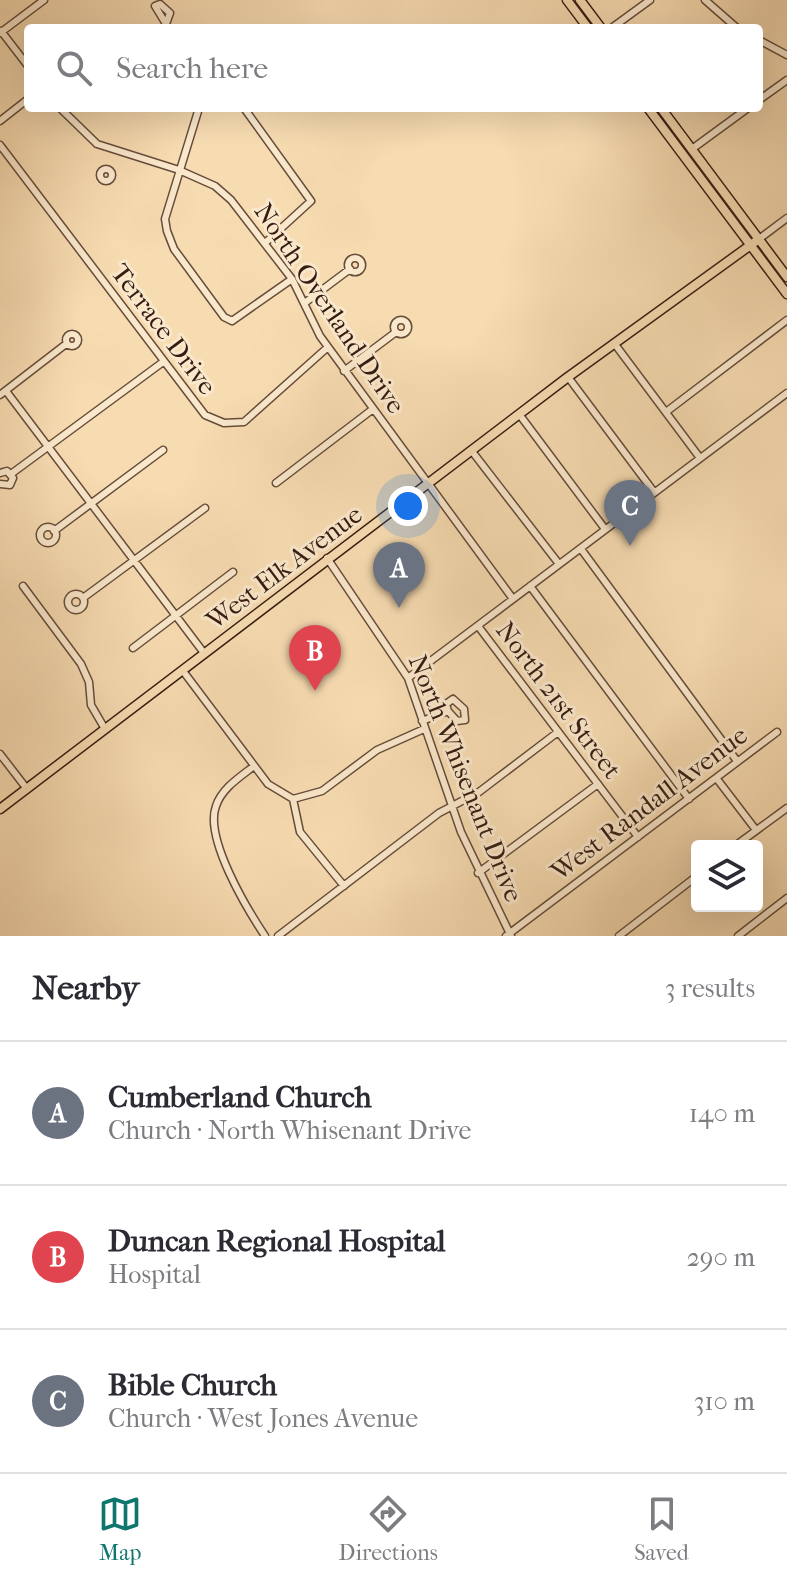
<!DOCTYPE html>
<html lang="en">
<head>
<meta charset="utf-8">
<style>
  body { margin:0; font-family:"IM FELL French Canon",serif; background:#f2f2f3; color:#2b2b33 }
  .controls { position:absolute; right:24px; bottom:24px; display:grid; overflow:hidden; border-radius:8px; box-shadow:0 8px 32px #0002 }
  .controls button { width:72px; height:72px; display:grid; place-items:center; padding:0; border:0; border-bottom:2px solid #e1e1e2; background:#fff; color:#2b2b33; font:40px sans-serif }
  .you { position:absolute; left:408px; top:506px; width:28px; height:28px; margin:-20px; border:6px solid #fff; border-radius:50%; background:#1a73e8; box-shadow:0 0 0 12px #1a73e833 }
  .badge { display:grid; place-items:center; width:52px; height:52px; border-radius:50%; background:#0f766e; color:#fff; font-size:26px; font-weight:700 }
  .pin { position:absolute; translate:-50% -66px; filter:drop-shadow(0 2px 4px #0008) }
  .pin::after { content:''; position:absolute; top:42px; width:28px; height:24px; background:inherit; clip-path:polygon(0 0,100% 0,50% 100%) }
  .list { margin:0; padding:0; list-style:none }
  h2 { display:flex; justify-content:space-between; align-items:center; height:104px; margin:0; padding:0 32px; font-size:34px }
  h2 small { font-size:26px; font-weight:400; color:#7c7c81 }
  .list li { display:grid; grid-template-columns:52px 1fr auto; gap:24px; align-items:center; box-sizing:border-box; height:144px; padding:0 32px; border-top:2px solid #e1e1e2 }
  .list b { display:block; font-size:30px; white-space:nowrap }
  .list p { margin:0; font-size:26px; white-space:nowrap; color:#7c7c81 }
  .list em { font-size:26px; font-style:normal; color:#7c7c81 }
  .icon { flex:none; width:44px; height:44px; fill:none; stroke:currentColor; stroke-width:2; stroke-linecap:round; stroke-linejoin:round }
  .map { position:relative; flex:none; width:787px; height:936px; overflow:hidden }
  .search { position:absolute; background:#fff; box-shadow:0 8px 32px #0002; left:24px; right:24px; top:24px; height:88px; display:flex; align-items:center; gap:20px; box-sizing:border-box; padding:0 28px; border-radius:8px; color:#7c7c81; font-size:30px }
  .sheet { height:536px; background:#fff }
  nav { display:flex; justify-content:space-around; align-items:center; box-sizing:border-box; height:112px; border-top:2px solid #e1e1e2; background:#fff; font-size:22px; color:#7c7c81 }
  nav a { display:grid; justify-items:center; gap:4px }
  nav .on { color:#0f766e }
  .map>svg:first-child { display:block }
</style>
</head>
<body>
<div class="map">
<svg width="787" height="936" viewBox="0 0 787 936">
  <rect width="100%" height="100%" fill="#f7dbb1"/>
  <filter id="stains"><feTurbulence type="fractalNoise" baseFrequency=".0025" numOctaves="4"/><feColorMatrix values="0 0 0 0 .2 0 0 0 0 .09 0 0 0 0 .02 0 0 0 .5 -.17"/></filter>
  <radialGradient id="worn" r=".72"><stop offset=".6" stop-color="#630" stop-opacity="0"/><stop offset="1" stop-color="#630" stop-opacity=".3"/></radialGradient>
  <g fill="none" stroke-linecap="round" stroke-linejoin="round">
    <defs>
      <path id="minor" d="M705 0 737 28
        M160 4 170 13 166 24 155 6Z
        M613 27 650 0
        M1 31 28 66
        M0 33 44 0
        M759 40 787 55
        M759 100 787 80
        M60 108 97 144 179 170 215 186 231 200 292 279 320 336 513 599
        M199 108 165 219 167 231 174 249 224 317 232 321 292 279
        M244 108 311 201 265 243
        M0 121 28 99
        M0 145 205 415 224 423 244 422 328 347
        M692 149 748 108
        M100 175a6 6 0 1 1 12 0a6 6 0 1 1-12 0Z
        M759 239 787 218
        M348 265a7 7 0 1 1 14 0a7 7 0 1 1-14 0Z
        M306 302 350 269
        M394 327a7 7 0 1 1 14 0a7 7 0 1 1-14 0Z
        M66 340a6 6 0 1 1 12 0a6 6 0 1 1-12 0Z
        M614 343 700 458
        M344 371 396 332
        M568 377 654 492
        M6 391 204 653
        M0 395 66 344
        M666 412 787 320
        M519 414 605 529
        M471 450 559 564
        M0 473 7 471 13 478 10 485 0 484
        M11 474 163 362
        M276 483 373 409
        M40 535a8 8 0 1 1 16 0a8 8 0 1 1-16 0Z
        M54 531 163 450
        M581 549 737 761
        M327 558 408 678 461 832 511 936
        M23 586 81 664 89 682 91 705 105 729
        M530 586 689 799
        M68 602a8 8 0 1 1 16 0a8 8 0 1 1-16 0Z
        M83 598 205 508
        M478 626 638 837
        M133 648 233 572
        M183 671 268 784 293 799 322 791 377 750 424 729
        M408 678 787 393
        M422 721 448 711 457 721 465 720 464 709 453 699 446 704 448 711
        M0 754 27 789
        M254 766C240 777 222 788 216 806 204 838 247 909 265 936
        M717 779 756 830
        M293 799 300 832 344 886
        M735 846 787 808
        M478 873 598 784
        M278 936 439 813 479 792 558 732
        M506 936 777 732
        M619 936 697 876
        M738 936 787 898"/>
      <path id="major" d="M567 0 588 28
        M580 0 601 28
        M648 108 787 294
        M661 108 787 277
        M0 809 568 377 759 239"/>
    </defs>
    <use href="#minor" stroke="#664c3a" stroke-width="9"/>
    <use href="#major" stroke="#351c12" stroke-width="11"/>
    <use href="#minor" stroke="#fae8cc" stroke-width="6"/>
    <use href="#major" stroke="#f7dbb1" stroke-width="8"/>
  </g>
  <g text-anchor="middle" stroke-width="6" stroke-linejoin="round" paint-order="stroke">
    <g font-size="26" fill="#351c12" stroke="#fae8cc">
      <text transform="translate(330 308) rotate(56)" y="9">North Overland Drive</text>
      <text transform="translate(164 329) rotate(53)" y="9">Terrace Drive</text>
      <text transform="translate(284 567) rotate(-37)" y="9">West Elk Avenue</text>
      <text transform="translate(559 700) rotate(53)" y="9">North 21st Street</text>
      <text transform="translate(466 778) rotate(68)" y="9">North Whisenant Drive</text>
      <text transform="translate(649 803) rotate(-37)" y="9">West Randall Avenue</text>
    </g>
  </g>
  <rect width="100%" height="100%" filter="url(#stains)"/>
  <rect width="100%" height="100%" fill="url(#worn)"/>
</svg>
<div class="controls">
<button><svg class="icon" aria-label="layers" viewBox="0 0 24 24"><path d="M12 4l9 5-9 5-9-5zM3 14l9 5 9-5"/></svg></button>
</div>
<div class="you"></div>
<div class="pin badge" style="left:399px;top:608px;background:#6b7280">A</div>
<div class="pin badge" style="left:315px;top:691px;background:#e0444e">B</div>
<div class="pin badge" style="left:630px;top:546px;background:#6b7280">C</div>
<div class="search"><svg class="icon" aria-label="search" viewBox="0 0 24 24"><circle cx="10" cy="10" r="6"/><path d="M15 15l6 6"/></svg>Search here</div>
</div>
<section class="sheet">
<h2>Nearby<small>3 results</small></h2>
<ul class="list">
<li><span class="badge" style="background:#6b7280">A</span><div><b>Cumberland Church</b><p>Church · North Whisenant Drive</p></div><em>140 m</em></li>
<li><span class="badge" style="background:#e0444e">B</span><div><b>Duncan Regional Hospital</b><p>Hospital</p></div><em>290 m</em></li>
<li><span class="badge" style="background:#6b7280">C</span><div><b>Bible Church</b><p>Church · West Jones Avenue</p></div><em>310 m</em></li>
</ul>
</section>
<nav>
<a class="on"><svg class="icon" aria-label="map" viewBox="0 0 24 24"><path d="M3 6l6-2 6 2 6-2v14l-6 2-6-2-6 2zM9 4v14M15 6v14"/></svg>Map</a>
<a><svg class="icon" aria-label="directions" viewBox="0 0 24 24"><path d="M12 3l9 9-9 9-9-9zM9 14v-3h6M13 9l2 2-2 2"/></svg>Directions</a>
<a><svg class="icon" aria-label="saved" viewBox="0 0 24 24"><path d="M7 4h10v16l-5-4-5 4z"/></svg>Saved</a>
</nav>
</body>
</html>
